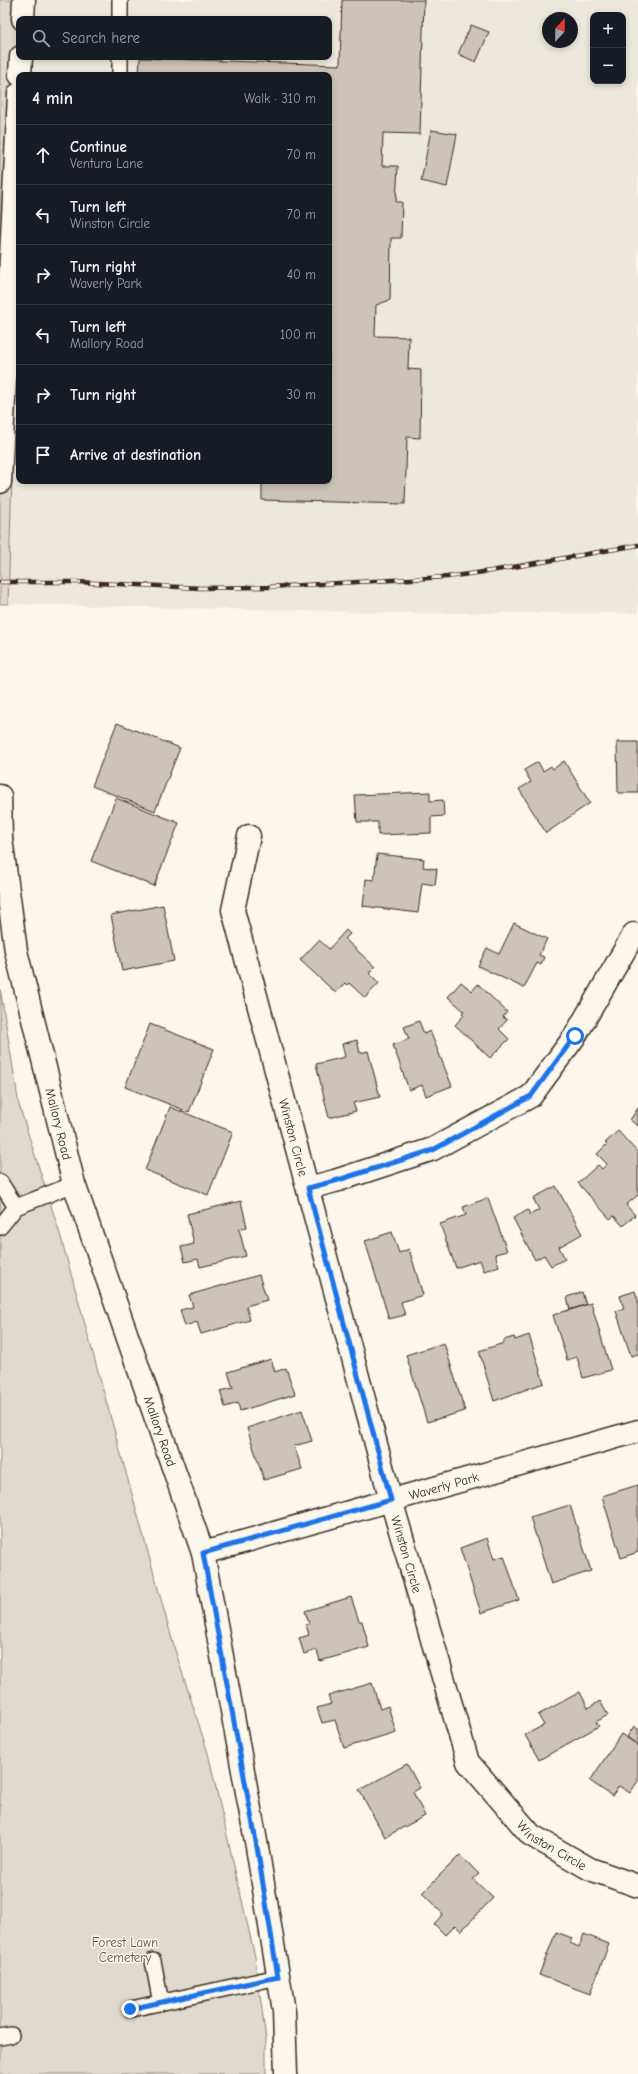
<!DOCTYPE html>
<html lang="en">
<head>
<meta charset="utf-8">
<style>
  body { margin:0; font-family:"Comic Neue",sans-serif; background:#20242c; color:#f1f3f6 }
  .controls { position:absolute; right:12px; top:12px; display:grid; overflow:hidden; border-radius:8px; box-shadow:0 2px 6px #0003 }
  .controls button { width:36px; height:36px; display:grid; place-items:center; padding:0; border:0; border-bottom:1px solid #363941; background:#171b24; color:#f1f3f6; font:20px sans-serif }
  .compass { position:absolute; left:542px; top:12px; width:36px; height:36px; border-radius:50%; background:#171b24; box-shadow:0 2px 6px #0003; rotate:22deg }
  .stop { position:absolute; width:12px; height:12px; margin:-9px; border:3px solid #1a73e8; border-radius:50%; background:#fff }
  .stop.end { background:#1a73e8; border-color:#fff; box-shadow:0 1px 4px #0008 }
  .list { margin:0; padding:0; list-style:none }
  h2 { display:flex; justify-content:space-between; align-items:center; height:52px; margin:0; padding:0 16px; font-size:17px }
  h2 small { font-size:13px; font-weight:400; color:#9ea1a6 }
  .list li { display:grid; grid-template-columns:26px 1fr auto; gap:12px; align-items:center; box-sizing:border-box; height:60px; padding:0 16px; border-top:1px solid #363941 }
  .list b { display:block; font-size:15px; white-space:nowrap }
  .list p { margin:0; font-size:13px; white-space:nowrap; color:#9ea1a6 }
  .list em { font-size:13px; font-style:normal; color:#9ea1a6 }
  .icon { flex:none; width:22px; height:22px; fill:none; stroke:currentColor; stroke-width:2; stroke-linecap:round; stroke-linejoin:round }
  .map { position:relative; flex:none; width:638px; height:2074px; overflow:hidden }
  .search { position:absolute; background:#171b24; box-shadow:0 2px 6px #0003; left:16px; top:16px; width:316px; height:44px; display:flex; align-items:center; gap:10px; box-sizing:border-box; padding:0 14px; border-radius:8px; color:#9ea1a6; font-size:15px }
  .panel { position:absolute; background:#171b24; box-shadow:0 2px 6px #0003; left:16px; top:72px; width:316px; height:412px; border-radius:8px }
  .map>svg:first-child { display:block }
</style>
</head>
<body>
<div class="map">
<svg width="638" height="2074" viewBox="0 0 638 2074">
  <rect width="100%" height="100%" fill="#fbf7ec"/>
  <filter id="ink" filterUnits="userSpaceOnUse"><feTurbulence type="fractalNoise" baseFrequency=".025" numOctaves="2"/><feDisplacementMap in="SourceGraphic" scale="8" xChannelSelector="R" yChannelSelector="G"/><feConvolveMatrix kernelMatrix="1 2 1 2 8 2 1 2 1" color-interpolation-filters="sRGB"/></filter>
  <g filter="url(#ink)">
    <path fill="#ede8dd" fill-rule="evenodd" d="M27 0H638V613H402L8 604 19 252V481H329V75H24L25 57H329V19H26ZM593 15H623V81H593ZM548 18H572V42H548Z"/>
    <path fill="#dfd9ce" stroke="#8d8276" d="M0 0H27L19 19V252L8 604H0Z
      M0 988 19 1105 60 1234 175 1650 208 1753 255 1957 266 2040V2074H0Z"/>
    <path fill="#ccc4b9" stroke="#3b2a1e" d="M342 0H424L420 134 383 133 382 166H398L396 202H402L401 238H391L390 300 376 305 375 336 409 337 408 369 421 370 420 438 407 437 405 504 262 500V481H329V75H139L140 58 340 65Z
      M471 25 489 32 476 62 458 54Z
      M431 130 457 134 447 187 421 181Z
      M117 723 180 748 155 811 92 786Z
      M617 742H638V793H618Z
      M564 761 590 803 546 833 519 789 531 782 524 770 538 762 543 771 551 766 553 769Z
      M430 792V801L443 800 444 816 431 817V833L378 835V822H357L355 795Z
      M116 798 179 823 154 886 91 861Z
      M377 854 424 859 423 867 437 869 435 885 422 883 418 913 363 906 366 879 374 880Z
      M163 905 174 961 122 971 111 915Z
      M514 923 547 939 539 955 544 957 541 965 537 963 524 988 478 966 487 948 499 954Z
      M346 930 350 934 345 939 375 967 369 973 379 983 365 998 349 983 347 985 345 983 336 993 300 960 319 940 329 949Z
      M461 982 472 991 478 984 507 1012 503 1017 507 1020 499 1029 509 1039 490 1058 455 1025 464 1015 462 1013 464 1011 448 997Z
      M419 1021 424 1034 430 1031 452 1086 426 1096 422 1085 409 1090 393 1045 409 1039 404 1027Z
      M150 1024 214 1049 189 1112 125 1087Z
      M357 1040 360 1053 368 1051 380 1097 353 1103 356 1111 329 1118 316 1064 345 1057 342 1044Z
      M170 1107 233 1132 208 1195 145 1170Z
      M638 1108V1126L630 1120Z
      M618 1131 638 1153V1195L626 1205 635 1215 623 1226 614 1216 610 1219 578 1183 598 1165 602 1169 607 1164 597 1154 607 1144 605 1143Z
      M556 1186 582 1234 559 1247 565 1259 551 1266 544 1255 535 1260 513 1218 528 1210 530 1215 539 1210 533 1198Z
      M488 1198 507 1251 495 1254 499 1266 484 1271 480 1260 456 1268 440 1224 466 1215 463 1207Z
      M241 1201 247 1227 239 1229 246 1256 200 1267 198 1259 185 1262 181 1247 194 1244 187 1214Z
      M392 1232 399 1253 409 1249 423 1295 401 1302 405 1315 389 1319 365 1241Z
      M259 1275 267 1300 246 1306 250 1320 201 1334 197 1322 185 1326 180 1310 193 1307 189 1295Z
      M635 1291 638 1300V1354L631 1356 616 1311 624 1309 620 1296Z
      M582 1292 586 1305 570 1310 567 1297Z
      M591 1303 611 1370 583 1378 577 1357 567 1360 553 1315Z
      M529 1335 544 1383 494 1401 479 1351 504 1343V1340L514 1337 515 1340Z
      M444 1343 465 1411 427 1422 406 1355Z
      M271 1359 275 1372 286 1368 295 1394 240 1411 238 1403 225 1407 220 1391 233 1388 228 1372Z
      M302 1410 312 1441 294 1446 302 1469 264 1480 247 1428Z
      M638 1485V1552L621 1558 602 1496Z
      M570 1505 591 1571 551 1584 530 1517Z
      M487 1538 494 1559 504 1556 519 1600 481 1613 460 1548Z
      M351 1597 359 1621H362L369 1647 320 1661 317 1650 304 1654 299 1638 309 1635 306 1625 309 1624 305 1611Z
      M372 1683 380 1709 388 1706 396 1732 344 1748 335 1720 322 1723 317 1708 331 1704 328 1696Z
      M580 1692 588 1708 600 1701 608 1715 596 1722 599 1726 539 1760 525 1735 544 1725 538 1715Z
      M634 1726 638 1729V1745L627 1737Z
      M621 1734 638 1745V1781L630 1793 619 1786 612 1796 590 1781Z
      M407 1764 420 1788 413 1792 425 1816 385 1837 359 1790Z
      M460 1855 479 1874 473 1879 493 1898 461 1931 455 1925 445 1935 434 1924 443 1914 422 1893Z
      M556 1932 572 1938 570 1943 579 1947 584 1934 609 1944 590 1994 539 1975Z"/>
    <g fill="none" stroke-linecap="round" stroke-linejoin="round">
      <defs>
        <path id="lane" d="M120 19V0
          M120 75V57
          M0 1182 16 1207
          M0 1227 16 1207 74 1184
          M153 1961 161 2003
          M131 2009 278 1977
          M0 2037 11 2035"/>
        <g id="street">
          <path id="s1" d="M249 836 233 910 391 1500 468 1762 531 1835 590 1869 638 1886"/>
          <path d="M308 1188 335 1181 433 1149 531 1096 575 1036 634 934"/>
          <path id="s2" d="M203 1553 638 1431"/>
        </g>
        <g id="secondary">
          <path d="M23 19 24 0"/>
          <path d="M20 75 21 57"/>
          <path d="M0 482 19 94"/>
          <path id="s3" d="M0 796 1 838 16 951 74 1184 203 1553 257 1847 284 2011 286 2074"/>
        </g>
      </defs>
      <use href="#lane" stroke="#3b2a1e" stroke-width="18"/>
      <use href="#street" stroke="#3b2a1e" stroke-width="25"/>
      <use href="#secondary" stroke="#3b2a1e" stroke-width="25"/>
      <use href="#lane" stroke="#fbf7ec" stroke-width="15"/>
      <use href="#street" stroke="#fbf7ec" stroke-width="22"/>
      <use href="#secondary" stroke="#fbf7ec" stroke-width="22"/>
      <defs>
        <path id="rail" d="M0 582H76L201 588 268 587 447 577 491 571 638 545"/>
      </defs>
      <use href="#rail" stroke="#3b2a1e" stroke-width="4.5"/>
      <use href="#rail" stroke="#fbf7ec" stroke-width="3" stroke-dasharray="9" stroke-linecap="butt"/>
    </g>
  </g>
  <g fill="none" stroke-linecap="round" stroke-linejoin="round" filter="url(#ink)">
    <path stroke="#1a73e8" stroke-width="5" d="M130 2009 278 1977 257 1847 203 1553 391 1500 308 1188 335 1181 433 1150 531 1096 575 1036"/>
  </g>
  <g text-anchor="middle" stroke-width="3" stroke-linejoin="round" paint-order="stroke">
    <g font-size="13" fill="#3b2a1e" stroke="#fbf7ec">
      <text dy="5" stroke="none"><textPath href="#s3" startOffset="334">Mallory Road</textPath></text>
      <text dy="5" stroke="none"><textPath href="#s1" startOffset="311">Winston Circle</textPath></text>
      <text dy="5" stroke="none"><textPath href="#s3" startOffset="658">Mallory Road</textPath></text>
      <text dy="5" stroke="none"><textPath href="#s2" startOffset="250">Waverly Park</textPath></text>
      <text dy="5" stroke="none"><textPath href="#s1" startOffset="743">Winston Circle</textPath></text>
      <text dy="5" stroke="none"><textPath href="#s1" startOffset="1079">Winston Circle</textPath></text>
    </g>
    <g font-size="13" fill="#64564a" stroke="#fbf7ec">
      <text x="125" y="1947">Forest Lawn<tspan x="125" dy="15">Cemetery</tspan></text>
    </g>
  </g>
</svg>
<div class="controls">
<button>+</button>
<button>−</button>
</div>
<svg class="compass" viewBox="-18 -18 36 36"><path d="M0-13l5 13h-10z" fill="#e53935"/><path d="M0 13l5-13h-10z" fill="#9ea1a6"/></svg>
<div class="stop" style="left:575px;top:1036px"></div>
<div class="stop end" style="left:130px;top:2009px"></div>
<div class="search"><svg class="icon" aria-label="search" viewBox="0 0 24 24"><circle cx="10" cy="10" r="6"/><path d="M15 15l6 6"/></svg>Search here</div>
<section class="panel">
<h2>4 min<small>Walk · 310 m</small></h2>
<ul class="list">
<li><svg class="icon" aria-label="ahead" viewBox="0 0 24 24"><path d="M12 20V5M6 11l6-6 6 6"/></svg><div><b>Continue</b><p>Ventura Lane</p></div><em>70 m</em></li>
<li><svg class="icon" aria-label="left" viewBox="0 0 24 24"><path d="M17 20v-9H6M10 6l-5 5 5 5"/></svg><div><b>Turn left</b><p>Winston Circle</p></div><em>70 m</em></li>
<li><svg class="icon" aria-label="right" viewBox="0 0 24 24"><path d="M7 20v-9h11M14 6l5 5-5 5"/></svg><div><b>Turn right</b><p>Waverly Park</p></div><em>40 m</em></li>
<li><svg class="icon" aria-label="left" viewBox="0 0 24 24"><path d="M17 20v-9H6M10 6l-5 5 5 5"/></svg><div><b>Turn left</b><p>Mallory Road</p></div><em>100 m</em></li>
<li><svg class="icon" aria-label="right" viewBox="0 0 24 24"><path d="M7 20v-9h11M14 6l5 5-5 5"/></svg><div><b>Turn right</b></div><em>30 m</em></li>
<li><svg class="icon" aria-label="arrive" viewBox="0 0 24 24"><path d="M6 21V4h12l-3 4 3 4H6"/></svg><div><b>Arrive at destination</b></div></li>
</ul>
</section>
</div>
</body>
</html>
